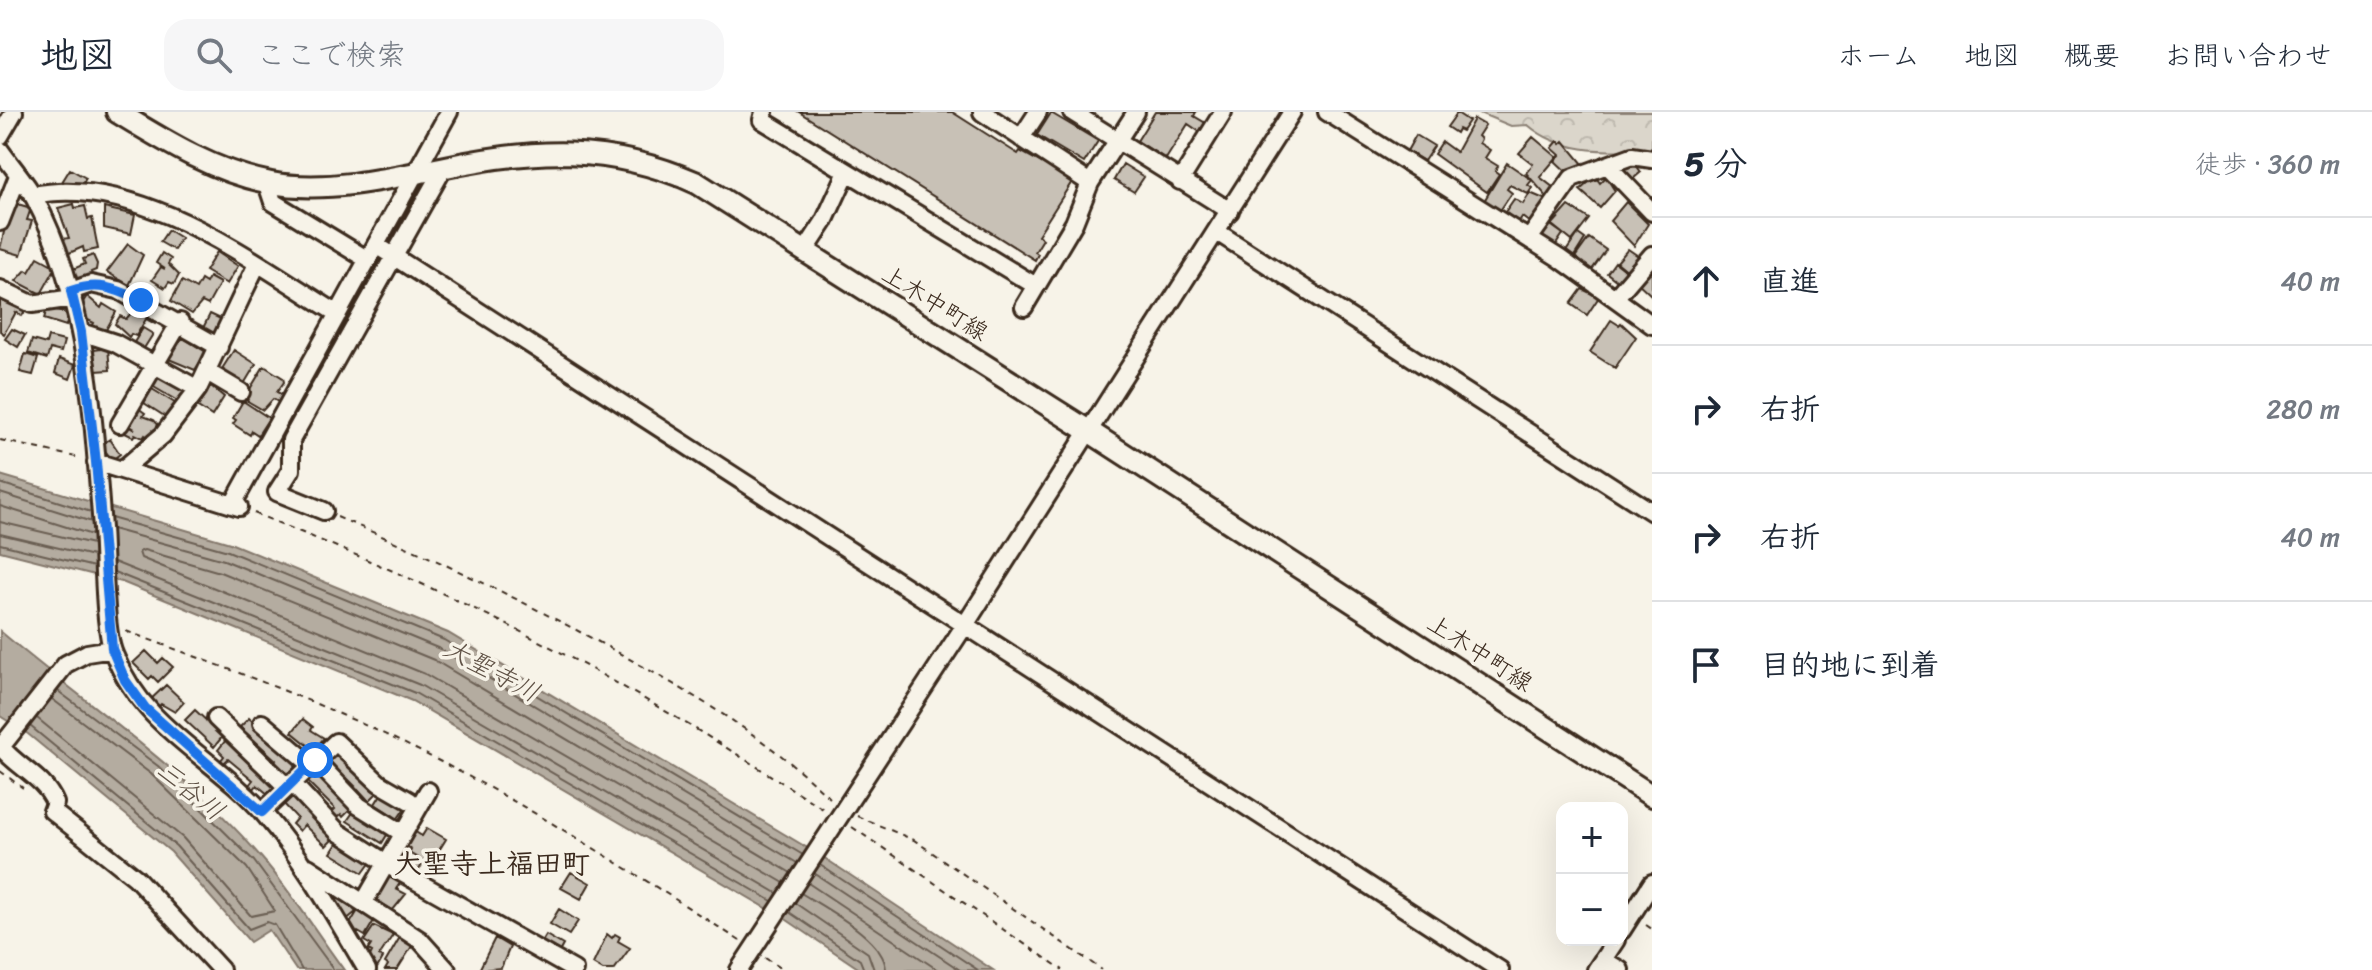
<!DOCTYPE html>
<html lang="ja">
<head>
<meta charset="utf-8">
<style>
  body { margin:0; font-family:Sriracha,"Klee One",sans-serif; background:#f6f6f7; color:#1f2937 }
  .controls { position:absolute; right:24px; bottom:24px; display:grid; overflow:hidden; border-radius:16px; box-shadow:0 8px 32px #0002 }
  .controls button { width:72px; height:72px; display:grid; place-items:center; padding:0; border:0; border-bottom:2px solid #e0e1e3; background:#fff; color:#1f2937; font:40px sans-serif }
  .stop { position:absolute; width:24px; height:24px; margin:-18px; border:6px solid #1a73e8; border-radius:50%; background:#fff }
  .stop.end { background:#1a73e8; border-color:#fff; box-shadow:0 2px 8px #0008 }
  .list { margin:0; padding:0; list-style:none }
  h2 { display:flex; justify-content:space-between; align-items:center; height:104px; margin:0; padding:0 32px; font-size:34px }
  h2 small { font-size:26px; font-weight:400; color:#747a83 }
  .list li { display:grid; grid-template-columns:52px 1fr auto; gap:24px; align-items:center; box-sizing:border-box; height:128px; padding:0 32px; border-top:2px solid #e0e1e3 }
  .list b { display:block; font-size:30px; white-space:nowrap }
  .list em { font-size:26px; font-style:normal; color:#747a83 }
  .icon { flex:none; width:44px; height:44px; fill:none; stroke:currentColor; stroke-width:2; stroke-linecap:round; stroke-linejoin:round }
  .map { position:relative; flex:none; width:1652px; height:858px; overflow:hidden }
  header { display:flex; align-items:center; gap:48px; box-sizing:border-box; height:112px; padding:0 40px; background:#fff; border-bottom:2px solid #e0e1e3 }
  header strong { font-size:38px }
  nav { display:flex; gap:44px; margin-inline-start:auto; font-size:28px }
  .search { width:560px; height:72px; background:#f6f6f7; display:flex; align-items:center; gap:20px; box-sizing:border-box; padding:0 28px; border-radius:24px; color:#747a83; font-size:30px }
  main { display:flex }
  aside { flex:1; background:#fff }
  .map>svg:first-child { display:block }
</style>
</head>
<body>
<header>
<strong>地図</strong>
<div class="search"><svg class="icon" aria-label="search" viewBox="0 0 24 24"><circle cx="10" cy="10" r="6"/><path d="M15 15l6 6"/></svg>ここで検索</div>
<nav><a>ホーム</a><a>地図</a><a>概要</a><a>お問い合わせ</a></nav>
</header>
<main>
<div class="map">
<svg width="1652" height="858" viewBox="0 0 1652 858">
  <defs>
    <pattern id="forest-crowns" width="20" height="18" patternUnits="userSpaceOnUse" patternTransform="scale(2)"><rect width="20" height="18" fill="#dbd6cb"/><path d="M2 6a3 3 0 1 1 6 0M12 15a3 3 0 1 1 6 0" fill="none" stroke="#bdb8ae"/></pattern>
  </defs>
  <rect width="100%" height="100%" fill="#f7f3e8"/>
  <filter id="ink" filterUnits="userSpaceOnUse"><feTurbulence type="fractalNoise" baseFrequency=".0125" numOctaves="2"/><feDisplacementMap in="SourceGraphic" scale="16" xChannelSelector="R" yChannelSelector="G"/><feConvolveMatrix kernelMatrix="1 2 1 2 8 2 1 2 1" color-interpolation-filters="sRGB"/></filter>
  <g filter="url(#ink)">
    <path fill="url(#forest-crowns)" stroke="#8b8074" stroke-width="2" d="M1477 0H1652V38C1609 39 1563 43 1528 13L1511 14Z"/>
    <path fill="#b4aca0" stroke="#84786c" stroke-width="2" d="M0 363 230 431 448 521 826 747 993 858H861L787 808 412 589 122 470 0 439Z
      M0 519C87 593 185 657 260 744 291 779 316 820 344 858H296L269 818 250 830 171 740 28 622 0 604Z"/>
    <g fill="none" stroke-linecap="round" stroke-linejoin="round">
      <path stroke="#6b5e52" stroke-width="2" d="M0 371 91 400
        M0 381 92 410
        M0 394 92 423
        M111 406 228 439 444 528 803 743
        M0 410 93 432
        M112 417 224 448 440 537 797 751
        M0 422 93 444
        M0 432 94 455
        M114 450 420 573 777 781
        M114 460 415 581 772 789
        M58 579 158 654 254 749 334 858
        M37 606 183 726 251 804 275 799 247 756 151 662 52 587
        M30 614 176 734 249 817 267 810 275 813 302 858
        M820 753 978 858
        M814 761 960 858
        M784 771 425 562 141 446 139 440 144 438 220 460 434 548 791 761
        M808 771 938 858
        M801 781C826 797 885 827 886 858
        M795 791 868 841 874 858
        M789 800 860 848 864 858"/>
    </g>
    <path fill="#c8c1b6" stroke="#3b2a1e" stroke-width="2" d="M799 0H952L1018 42 1020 39 1073 68 1038 123 1043 127 1035 140 1038 142 1035 148Z
      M1155 0H1196L1194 4 1209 13 1203 22 1188 12 1166 47 1137 29Z
      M1051 1 1098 29 1084 51 1037 23Z
      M1457 1 1469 9 1462 19 1458 17 1456 21 1447 15Z
      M1474 7 1485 13 1478 24 1481 27 1479 31 1490 38 1485 46 1498 54 1495 59 1499 62 1487 80 1434 42 1442 30 1456 40Z
      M1416 23 1434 34 1424 49 1407 39Z
      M1533 25 1557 45 1540 65 1554 76 1547 85 1526 61 1533 52 1519 41Z
      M1558 29 1561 32 1564 29 1583 52 1571 64 1555 49 1560 43 1552 36Z
      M1633 49 1641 60 1627 72 1615 57Z
      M1507 51 1532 68 1528 73 1532 76 1528 82 1510 73 1507 77 1512 81 1499 100 1484 89Z
      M1123 52 1144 65 1134 80 1114 68Z
      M70 57 86 66 78 79 62 70Z
      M1606 65 1615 79 1600 96 1580 78 1589 70 1597 67 1600 71Z
      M1530 81 1549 89 1534 114 1522 105 1518 111 1505 100 1514 87 1523 92Z
      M11 90 31 96 27 108 32 109 21 143 0 137Z
      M1626 90 1648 112 1634 134 1610 109Z
      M74 92 75 96 85 94 88 107 92 106 98 137 84 140 83 135 67 142 63 127 69 126 58 96Z
      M1569 94 1589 107 1572 129 1552 113Z
      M104 96 135 103 131 122 104 116Z
      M1545 109 1563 122 1553 137 1535 124Z
      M168 118 181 126 174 138 160 130Z
      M1578 122 1585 127 1573 146 1565 141Z
      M1589 126 1606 138 1591 159 1574 147Z
      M128 132 143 143 126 180 118 175 122 169 107 160Z
      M1628 137 1641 146 1629 160 1617 150Z
      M217 140 238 154 227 172 205 159Z
      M162 141 171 147 168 152 179 163 174 172 169 170 165 176 152 168 161 155 165 157 156 151Z
      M93 143 97 152 96 158 91 160 94 166 79 173 73 157 85 152 83 147Z
      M38 145 56 155 41 182 16 169 26 158 29 160Z
      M1615 150 1629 161 1621 172 1607 161Z
      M1652 153V184L1637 170Z
      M209 165 220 171 208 193 202 190 192 202 171 189 182 169 196 177 201 168 206 171Z
      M1582 177 1599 185 1587 203 1571 192Z
      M0 184 27 197 22 204 16 200 4 222 0 219Z
      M87 184 101 196 103 192 116 200 102 225 90 219 94 211 86 207 83 190Z
      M139 192 160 204 155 212 146 207 136 224 131 222 129 225 115 212 120 204 126 207Z
      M47 195 69 202 66 214 44 207Z
      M210 202 225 209 216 229 200 222Z
      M1611 208 1619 213 1621 211 1636 225 1615 256 1590 240Z
      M143 216 153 222 143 238 133 232Z
      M12 217 25 223 18 235 5 227Z
      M178 223 206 240 195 258 164 245Z
      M48 225 64 229 61 240 50 237 47 247 28 241 32 228 46 232Z
      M108 236 110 258 96 259 94 238Z
      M234 238 256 252 244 272 220 260Z
      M25 242 38 246 33 263 20 260Z
      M59 247 75 253 70 267 55 261Z
      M264 254 283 266 284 270 277 280 283 283 278 290 273 287 263 298 244 287Z
      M160 261 188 279 181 291 152 274Z
      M211 274 224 285 212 304 198 295Z
      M152 277 178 293 169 307 144 291Z
      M243 289 269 306 258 323 252 319 250 323 233 312 236 308 233 306Z
      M138 296 145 301 143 304 154 308 161 316 150 328 145 323 143 326 135 322 133 325 125 321 128 315 135 317 127 312Z
      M110 327 120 342 112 348 101 333Z
      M146 539 158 551 163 546 173 555 158 570 152 564 149 567 133 551Z
      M166 573 184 590 175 600 161 592 155 599 147 591Z
      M195 598 223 624 214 635 185 608Z
      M249 606 299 652 286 667 279 660 282 657 274 650 276 648 240 615Z
      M303 607 313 615 311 618 324 626 314 638 292 620Z
      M226 628 278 673 269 683 257 673 254 677 249 673 253 668 228 647 224 651 221 648 224 644 218 638Z
      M337 636 379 679 369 689 359 678 354 683 350 679 355 674 347 666 342 671 332 661 337 657 327 646Z
      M316 657 353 695 343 705 341 702 335 708 329 703 335 697 306 668Z
      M382 681 405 696 394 712 388 709 392 703 375 692Z
      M291 684 334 726 326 734 304 713 299 719 292 712 297 706 283 691Z
      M356 696 390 718 382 731 347 709Z
      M427 716 446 727 430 753 409 741 411 737 405 733 414 719 422 724Z
      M338 730 371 750 363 761 331 741Z
      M399 740 422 753 415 764 393 751Z
      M571 760 590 771 581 787 561 776Z
      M387 763 400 771 396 777 406 782 393 798 374 787Z
      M333 776 356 800 346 808 326 780Z
      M359 797 375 807 365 824 358 820 355 824 348 815Z
      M559 797 578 809 569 823 550 812Z
      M374 814 393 823 379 844 383 846 376 858 368 848 372 840 368 838 371 833 364 829Z
      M607 822 612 826 615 822 620 825 618 829 630 836 614 858H603L593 852Z
      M546 823 563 833 557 844 540 833Z
      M400 825 414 831 397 858H385L388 853 385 851Z
      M495 826 510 835 501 856 479 858Z"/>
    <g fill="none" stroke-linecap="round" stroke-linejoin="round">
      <defs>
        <path id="minor" d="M764 0 762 8 1036 174
          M982 0 1090 71
          M1072 0 1230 99
          M1327 0 1559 146 1652 213
          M0 24 14 0
          M1021 26 1038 0
          M0 38C11 54 26 70 35 87 88 188 93 304 102 416 104 445 104 519 114 542 144 618 214 644 265 703 305 750 335 804 367 858
          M1607 53 1652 100
          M266 69 273 90 368 148
          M1180 69 1223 0
          M33 83C139 61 253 150 338 202
          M0 110 18 64
          M1217 120 1652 400
          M1529 127 1572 66 1632 44 1652 47
          M376 133 1500 858
          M805 139 824 110 847 60
          M0 177 32 192 73 186
          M71 179 91 172 118 178 219 235
          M1615 186 1652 143
          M1024 195 1074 111 1090 71 1136 0
          M81 220 115 231 198 277
          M209 261 241 280
          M120 312 180 210
          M96 350 239 395
          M123 357 163 323 198 277 257 152
          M233 392 449 0
          M324 399 277 380 291 358V328L444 55
          M112 537 87 541 66 552 1 635C18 656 44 665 55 691L52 699 136 766 221 858
          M216 606 287 675
          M262 611 310 652
          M315 648 359 694 396 717
          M291 670 338 720 380 747
          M262 700 336 630 379 671 410 689
          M386 752 574 858
          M308 755 420 828 447 858
          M364 790 428 679
          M1622 818 1652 771
          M1603 848 1620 858
          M739 858 965 513 1292 0
          M1596 858 1616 828"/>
        <path id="major" d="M117 0C166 30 214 60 271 71 325 81 388 67 441 56 534 36 609 32 697 71L1087 318 1652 684"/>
      </defs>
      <use href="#minor" stroke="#3b2a1e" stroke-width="22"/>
      <use href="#major" stroke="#3b2a1e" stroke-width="26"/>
      <path stroke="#3b2a1e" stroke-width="2" stroke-dasharray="6 6" stroke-linecap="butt" d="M0 328 80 346
        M254 401C322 429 390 456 456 488 584 548 708 622 826 699
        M337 405C433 445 526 490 617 540 694 583 769 626 832 688
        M126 519C199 546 272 572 342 603 483 664 612 746 740 829
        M0 659 23 676
        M857 704 914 728 1102 858
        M852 715 1063 858
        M1646 813 1652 817
        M765 846 784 858"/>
      <use href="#minor" stroke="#f7f3e8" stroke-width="16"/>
      <use href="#major" stroke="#f7f3e8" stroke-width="20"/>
    </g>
  </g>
  <g fill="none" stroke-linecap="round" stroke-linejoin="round" filter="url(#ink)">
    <path stroke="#1a73e8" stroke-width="10" d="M141 188C115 177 99 169 71 179L81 220 96 350 112 537 125 568 145 596 262 700 315 648"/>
  </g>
  <g text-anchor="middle" stroke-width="7" stroke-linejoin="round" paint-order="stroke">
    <g font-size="24" fill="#3b2a1e" stroke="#f7f3e8">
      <text transform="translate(935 191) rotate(32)" y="8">上木中町線</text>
      <text transform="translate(1480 541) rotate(33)" y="8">上木中町線</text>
    </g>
    <g font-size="26" font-style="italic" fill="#5f5145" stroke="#f7f3e8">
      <text transform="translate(492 558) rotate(28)" y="9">大聖寺川</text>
      <text transform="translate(191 678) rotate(39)" y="9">三谷川</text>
    </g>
    <g font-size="28" font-weight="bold" fill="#3b2a1e" stroke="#f7f3e8">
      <text x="492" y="761">大聖寺上福田町</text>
    </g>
  </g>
</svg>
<div class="controls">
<button>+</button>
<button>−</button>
</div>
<div class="stop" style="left:315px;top:648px"></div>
<div class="stop end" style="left:141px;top:188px"></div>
</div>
<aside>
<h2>5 分<small>徒歩 · 360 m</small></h2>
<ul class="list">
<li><svg class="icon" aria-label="ahead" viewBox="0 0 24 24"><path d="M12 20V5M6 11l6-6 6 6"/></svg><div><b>直進</b></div><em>40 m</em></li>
<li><svg class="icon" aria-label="right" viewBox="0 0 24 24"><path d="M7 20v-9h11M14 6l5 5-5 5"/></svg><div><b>右折</b></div><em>280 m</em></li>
<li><svg class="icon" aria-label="right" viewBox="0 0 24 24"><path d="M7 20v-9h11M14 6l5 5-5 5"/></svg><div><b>右折</b></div><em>40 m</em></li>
<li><svg class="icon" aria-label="arrive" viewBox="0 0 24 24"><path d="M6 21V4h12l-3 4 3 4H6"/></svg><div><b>目的地に到着</b></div></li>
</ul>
</aside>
</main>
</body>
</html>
